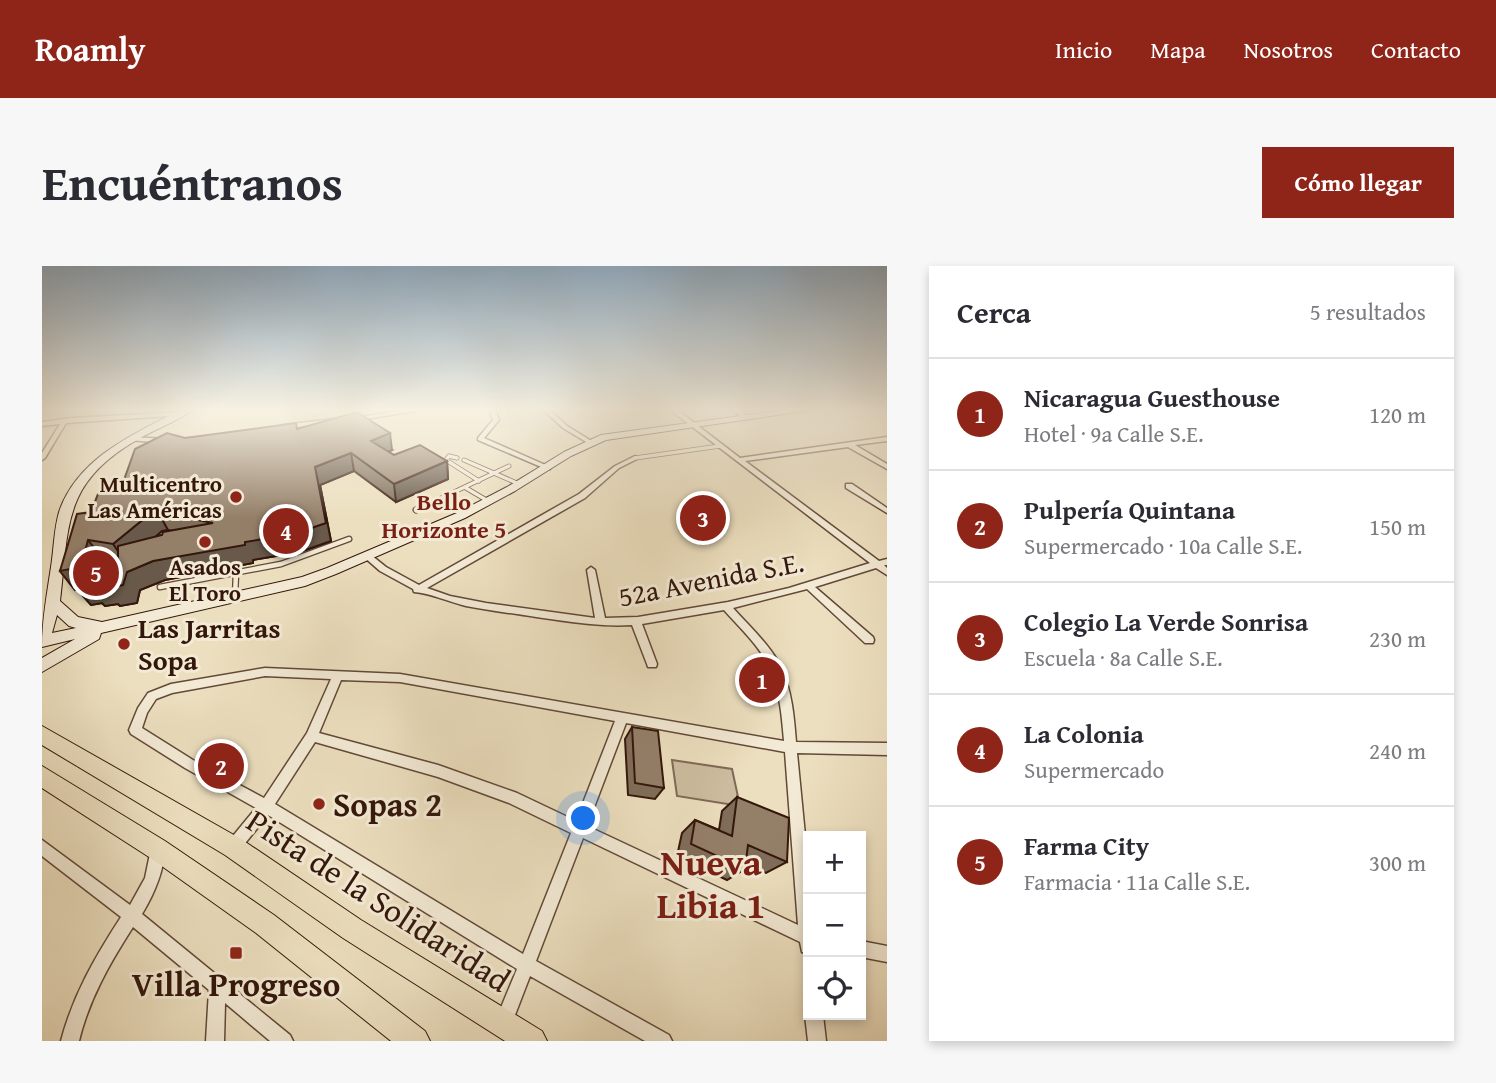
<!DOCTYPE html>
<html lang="es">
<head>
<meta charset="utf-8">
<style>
  body { margin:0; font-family:"Gentium Book Plus",serif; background:#f7f7f7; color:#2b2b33 }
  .controls { position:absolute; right:21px; bottom:21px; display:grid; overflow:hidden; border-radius:0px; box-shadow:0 4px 10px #0003 }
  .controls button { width:63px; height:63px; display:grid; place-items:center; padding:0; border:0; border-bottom:2px solid #e1e1e2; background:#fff; color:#2b2b33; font:35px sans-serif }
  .you { position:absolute; left:542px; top:553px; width:24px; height:24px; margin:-18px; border:5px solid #fff; border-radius:50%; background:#1a73e8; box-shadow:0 0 0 10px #1a73e833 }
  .badge { display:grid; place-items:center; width:46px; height:46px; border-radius:50%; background:#8f2418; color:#fff; font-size:23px; font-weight:700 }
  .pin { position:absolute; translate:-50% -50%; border:4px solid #fff; box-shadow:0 2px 7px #0006 }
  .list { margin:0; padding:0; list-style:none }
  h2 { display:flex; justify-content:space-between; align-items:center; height:91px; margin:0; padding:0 28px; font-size:30px }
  h2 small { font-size:23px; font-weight:400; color:#7c7c81 }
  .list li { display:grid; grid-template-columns:46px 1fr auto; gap:21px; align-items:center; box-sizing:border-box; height:112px; padding:0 28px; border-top:2px solid #e1e1e2 }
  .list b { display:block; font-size:26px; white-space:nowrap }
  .list p { margin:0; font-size:23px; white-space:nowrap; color:#7c7c81 }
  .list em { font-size:23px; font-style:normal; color:#7c7c81 }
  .icon { flex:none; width:38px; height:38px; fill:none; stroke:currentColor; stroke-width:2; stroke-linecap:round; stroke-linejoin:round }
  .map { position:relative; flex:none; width:845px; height:775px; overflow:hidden; border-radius:0px }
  header { display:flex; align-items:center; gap:42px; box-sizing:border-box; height:98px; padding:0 35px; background:#8f2418; color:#fff }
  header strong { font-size:33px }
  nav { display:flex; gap:38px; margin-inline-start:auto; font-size:24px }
  .intro { display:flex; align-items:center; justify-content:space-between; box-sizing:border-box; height:168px; padding:0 42px }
  h1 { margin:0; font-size:49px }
  .button { padding:18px 32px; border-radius:0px; background:#8f2418; color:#fff; font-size:24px; font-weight:700 }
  main { display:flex; gap:42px; padding:0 42px }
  aside { flex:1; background:#fff; border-radius:0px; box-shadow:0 4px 10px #0003 }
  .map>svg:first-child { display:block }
</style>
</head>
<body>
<header>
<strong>Roamly</strong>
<nav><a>Inicio</a><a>Mapa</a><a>Nosotros</a><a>Contacto</a></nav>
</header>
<div class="intro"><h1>Encuéntranos</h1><a class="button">Cómo llegar</a></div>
<main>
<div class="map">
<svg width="845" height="775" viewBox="0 0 845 775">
  <rect width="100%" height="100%" fill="#ecdfbf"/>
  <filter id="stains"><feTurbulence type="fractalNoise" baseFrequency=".00286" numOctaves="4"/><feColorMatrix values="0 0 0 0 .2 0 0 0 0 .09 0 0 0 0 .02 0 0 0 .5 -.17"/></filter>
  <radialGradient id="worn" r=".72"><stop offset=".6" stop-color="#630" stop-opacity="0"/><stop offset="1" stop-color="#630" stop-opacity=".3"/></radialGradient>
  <path fill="#cdbda0" stroke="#806a56" stroke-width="2" d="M630 494 690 503 698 540 635 530Z"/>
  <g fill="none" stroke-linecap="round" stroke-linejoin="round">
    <defs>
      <path id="lane-far1" d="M415 192 407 190 404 194 437 215
        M593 192 678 180
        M422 194 477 218
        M424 222 446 235
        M374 244 467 200"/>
      <path id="lane" d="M374 244 378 242
        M118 321 239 298 307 273
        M193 330 194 307"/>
      <path id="street" d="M367 143H385L311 155 308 153Z
        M447 143H453L457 154 442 172 508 201V203H504L436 174V172L451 154Z
        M500 143H507L525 160 551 176 546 177 521 162Z
        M627 143H634L698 192 845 171V175L813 179 845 198V203L806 181 703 195 837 295 845 293V299H842L845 302V309L834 302 773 321 831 371 832 374 831 377H823L765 323 691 342C708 361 728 379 739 401 750 425 752 451 754 476L845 477V489L755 487 766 600V688L760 686 758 676 541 572 494 695 627 769 630 775H603L488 710 468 762 462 765 456 762 453 756 475 703 226 549 196 586 191 588 186 586 184 581 186 576 214 542 143 502 89 468 87 464 96 442 106 427 129 418 223 402 358 408 742 475C740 451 738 427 729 405 720 382 698 362 682 344L600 358 615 398 614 401H606L605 398 590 359C556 361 522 355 488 350 467 347 445 344 424 340 407 336 388 327 372 326L371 323 338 305 322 291 326 288 329 289 344 301 377 319 537 228 573 200 593 190 595 191V193L577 202 543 232 385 322 408 330 444 337 553 352 545 304 549 301 553 304 563 352 596 351 686 336 747 322 828 297ZM223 410 289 413 265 467 222 532 151 494 100 462 105 447 114 433 130 427ZM299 414 358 416 573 455 534 555 475 527 396 499 277 467ZM584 457 743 486 756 659 545 560ZM273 476 396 511 467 537 529 567 481 688 233 538Z
        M689 143H696L707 152 702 153Z
        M140 146 143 148 142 149 24 157 3 192 0 194V187L18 158 0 160V156L29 152Z
        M291 153 293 154V156L241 163 238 161 241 159Z
        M89 171 124 173 127 175 124 177 87 174V172Z
        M804 218H810L845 242V247L804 222Z
        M0 574 88 639 103 612 110 578 115 576 120 578C127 597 110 632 100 648L248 769 251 775H228L183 737 182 775H164L167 724 91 661C68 697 47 733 37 775H19C31 729 53 691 79 651L0 590Z
        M819 675 845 680V696L819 691Z
        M766 743V749H781L784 775H766L763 749Z"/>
      <path id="secondary" d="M140 143H152C135 156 113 163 95 174 20 217 27 260 18 335L36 351 60 356 260 311 285 302 415 247 465 221 522 186 559 169 750 143H777L564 174 529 190 473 225 423 252 294 308 263 320 59 367 57 373 0 406V392L33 373 0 381C0 353 5 328 9 301 12 283 12 260 18 243 38 190 94 167 140 143ZM15 349 27 360 34 362 10 367Z"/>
      <path id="primary" d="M0 460 199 573 319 654 500 765 505 775H463L301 672 183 589 0 479Z
        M0 500 123 575 232 649 383 765 388 775H349L214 667 107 591 0 522Z"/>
    </defs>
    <use href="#lane-far1" stroke="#624938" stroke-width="5"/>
    <use href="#lane" stroke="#624938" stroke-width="7"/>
    <use href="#street" stroke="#624938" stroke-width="3"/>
    <use href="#secondary" stroke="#34170b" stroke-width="2"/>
    <use href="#primary" stroke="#34170b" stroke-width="2"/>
    <use href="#lane-far1" stroke="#f3ead5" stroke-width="3.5"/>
    <use href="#lane" stroke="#f3ead5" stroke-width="4.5"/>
    <use href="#street" fill="#f3ead5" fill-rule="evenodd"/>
    <use href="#secondary" fill="#f3ead5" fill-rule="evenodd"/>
    <use href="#primary" fill="#ecdfbf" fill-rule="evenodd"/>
  </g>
  <path fill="#7f6d5a" stroke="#34170b" stroke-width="2" fill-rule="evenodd" d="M256 163 350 184 346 186 352 189 405 195 406 213 354 236 312 205 278 219 289 275 258 286 211 294V297L123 314 98 324 95 337 78 340 76 338 63 340 60 337 49 339 35 323 33 324 18 305 49 246 78 225 143 172ZM126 264 130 265 120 269 112 271 120 265ZM60 292 76 295V297L69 303 57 305Z
    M590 461 622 522 613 533 586 529 583 473Z
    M695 531 745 596 724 607 704 598 703 603 685 614 635 590 640 567 653 554 677 564 680 545Z"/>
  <path fill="#68594a" stroke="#34170b" stroke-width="2" d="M348 167 350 184 331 192 329 175Z
    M309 187 312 205 278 219 289 275 258 286 211 294V297L123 314 98 324 95 337 78 340 76 338 63 340 60 337 49 339 35 323 33 324 18 305 46 274 60 292 54 319 111 295 203 276 273 201Z
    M405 195 406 213 354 236 352 218Z
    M116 246 126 264 120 265 84 297 71 278 109 247Z"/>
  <path fill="#947f69" stroke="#34170b" stroke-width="2" d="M315 146 348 167 329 175 352 189 378 179 405 195 352 218 309 187 273 201 284 257 252 268 203 276V279L111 295 85 306 81 319 63 322 64 319 48 322 50 318 33 321 38 308 69 303 70 298 76 297V280L120 269 121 266 171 257 116 246 109 247 71 278 46 274 39 301 18 305 35 248 49 246 56 228 78 225 93 183 125 167 143 172 254 157 255 163Z
    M590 461 616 465 622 522 593 517Z
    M695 531 747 552 745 596 706 579 703 603 649 578 653 554 690 570Z"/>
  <linearGradient id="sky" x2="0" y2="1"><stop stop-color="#90aabf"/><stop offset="0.57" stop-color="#f6f1e2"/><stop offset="1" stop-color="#f6f1e2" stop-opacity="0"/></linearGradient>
  <rect width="845" height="252" fill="url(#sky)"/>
  <g fill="#8f2418" stroke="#f3ead5" stroke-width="2.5">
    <circle cx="194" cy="231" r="7"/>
    <circle cx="163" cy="276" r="7"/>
    <circle cx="82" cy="378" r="7"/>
    <circle cx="277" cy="538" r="7"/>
    <rect x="187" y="680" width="14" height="14" rx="3.5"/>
  </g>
  <g text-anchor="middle" stroke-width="6" stroke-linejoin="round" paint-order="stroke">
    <g font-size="23" font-weight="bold" fill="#34170b" stroke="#f3ead5" text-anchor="end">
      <text x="180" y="226">Multicentro<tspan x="180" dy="26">Las Américas</tspan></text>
      <text x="163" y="309" text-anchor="middle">Asados<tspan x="163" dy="26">El Toro</tspan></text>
    </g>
    <g font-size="24" font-weight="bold" fill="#7a1f14" stroke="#f3ead5">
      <text x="402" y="244">Bello<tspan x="402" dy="28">Horizonte 5</tspan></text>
    </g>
    <g font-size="28" fill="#34170b" stroke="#f3ead5">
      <text transform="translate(669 313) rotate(-11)" y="10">52a Avenida S.E.</text>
    </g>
    <g font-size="28" font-weight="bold" fill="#34170b" stroke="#f3ead5" text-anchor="start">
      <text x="96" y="372">Las Jarritas<tspan x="96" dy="32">Sopa</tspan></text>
    </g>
    <g font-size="33" font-weight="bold" fill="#34170b" stroke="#f3ead5" text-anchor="start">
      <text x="291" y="550">Sopas 2</text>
      <text x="194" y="730" text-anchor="middle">Villa Progreso</text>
    </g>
    <g font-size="33" fill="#34170b" stroke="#f3ead5">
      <text transform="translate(337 634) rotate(33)" y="12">Pista de la Solidaridad</text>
    </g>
    <g font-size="37" font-weight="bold" fill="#7a1f14" stroke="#f3ead5">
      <text x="669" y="609">Nueva<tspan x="669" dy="43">Libia 1</tspan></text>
    </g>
  </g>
  <rect width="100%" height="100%" filter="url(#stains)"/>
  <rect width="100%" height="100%" fill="url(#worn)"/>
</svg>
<div class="controls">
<button>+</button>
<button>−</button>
<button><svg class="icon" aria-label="locate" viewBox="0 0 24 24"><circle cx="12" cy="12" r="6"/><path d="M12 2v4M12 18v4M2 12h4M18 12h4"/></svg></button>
</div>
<div class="you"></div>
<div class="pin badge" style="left:720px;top:414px">1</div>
<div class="pin badge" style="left:179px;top:500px">2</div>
<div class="pin badge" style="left:661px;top:252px">3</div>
<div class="pin badge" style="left:244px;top:265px">4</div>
<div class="pin badge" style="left:54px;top:307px">5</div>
</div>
<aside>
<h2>Cerca<small>5 resultados</small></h2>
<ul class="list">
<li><span class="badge">1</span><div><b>Nicaragua Guesthouse</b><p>Hotel · 9a Calle S.E.</p></div><em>120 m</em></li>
<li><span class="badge">2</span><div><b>Pulpería Quintana</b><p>Supermercado · 10a Calle S.E.</p></div><em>150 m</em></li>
<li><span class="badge">3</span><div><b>Colegio La Verde Sonrisa</b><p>Escuela · 8a Calle S.E.</p></div><em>230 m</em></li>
<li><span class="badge">4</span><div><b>La Colonia</b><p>Supermercado</p></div><em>240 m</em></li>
<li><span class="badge">5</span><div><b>Farma City</b><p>Farmacia · 11a Calle S.E.</p></div><em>300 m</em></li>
</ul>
</aside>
</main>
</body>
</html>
